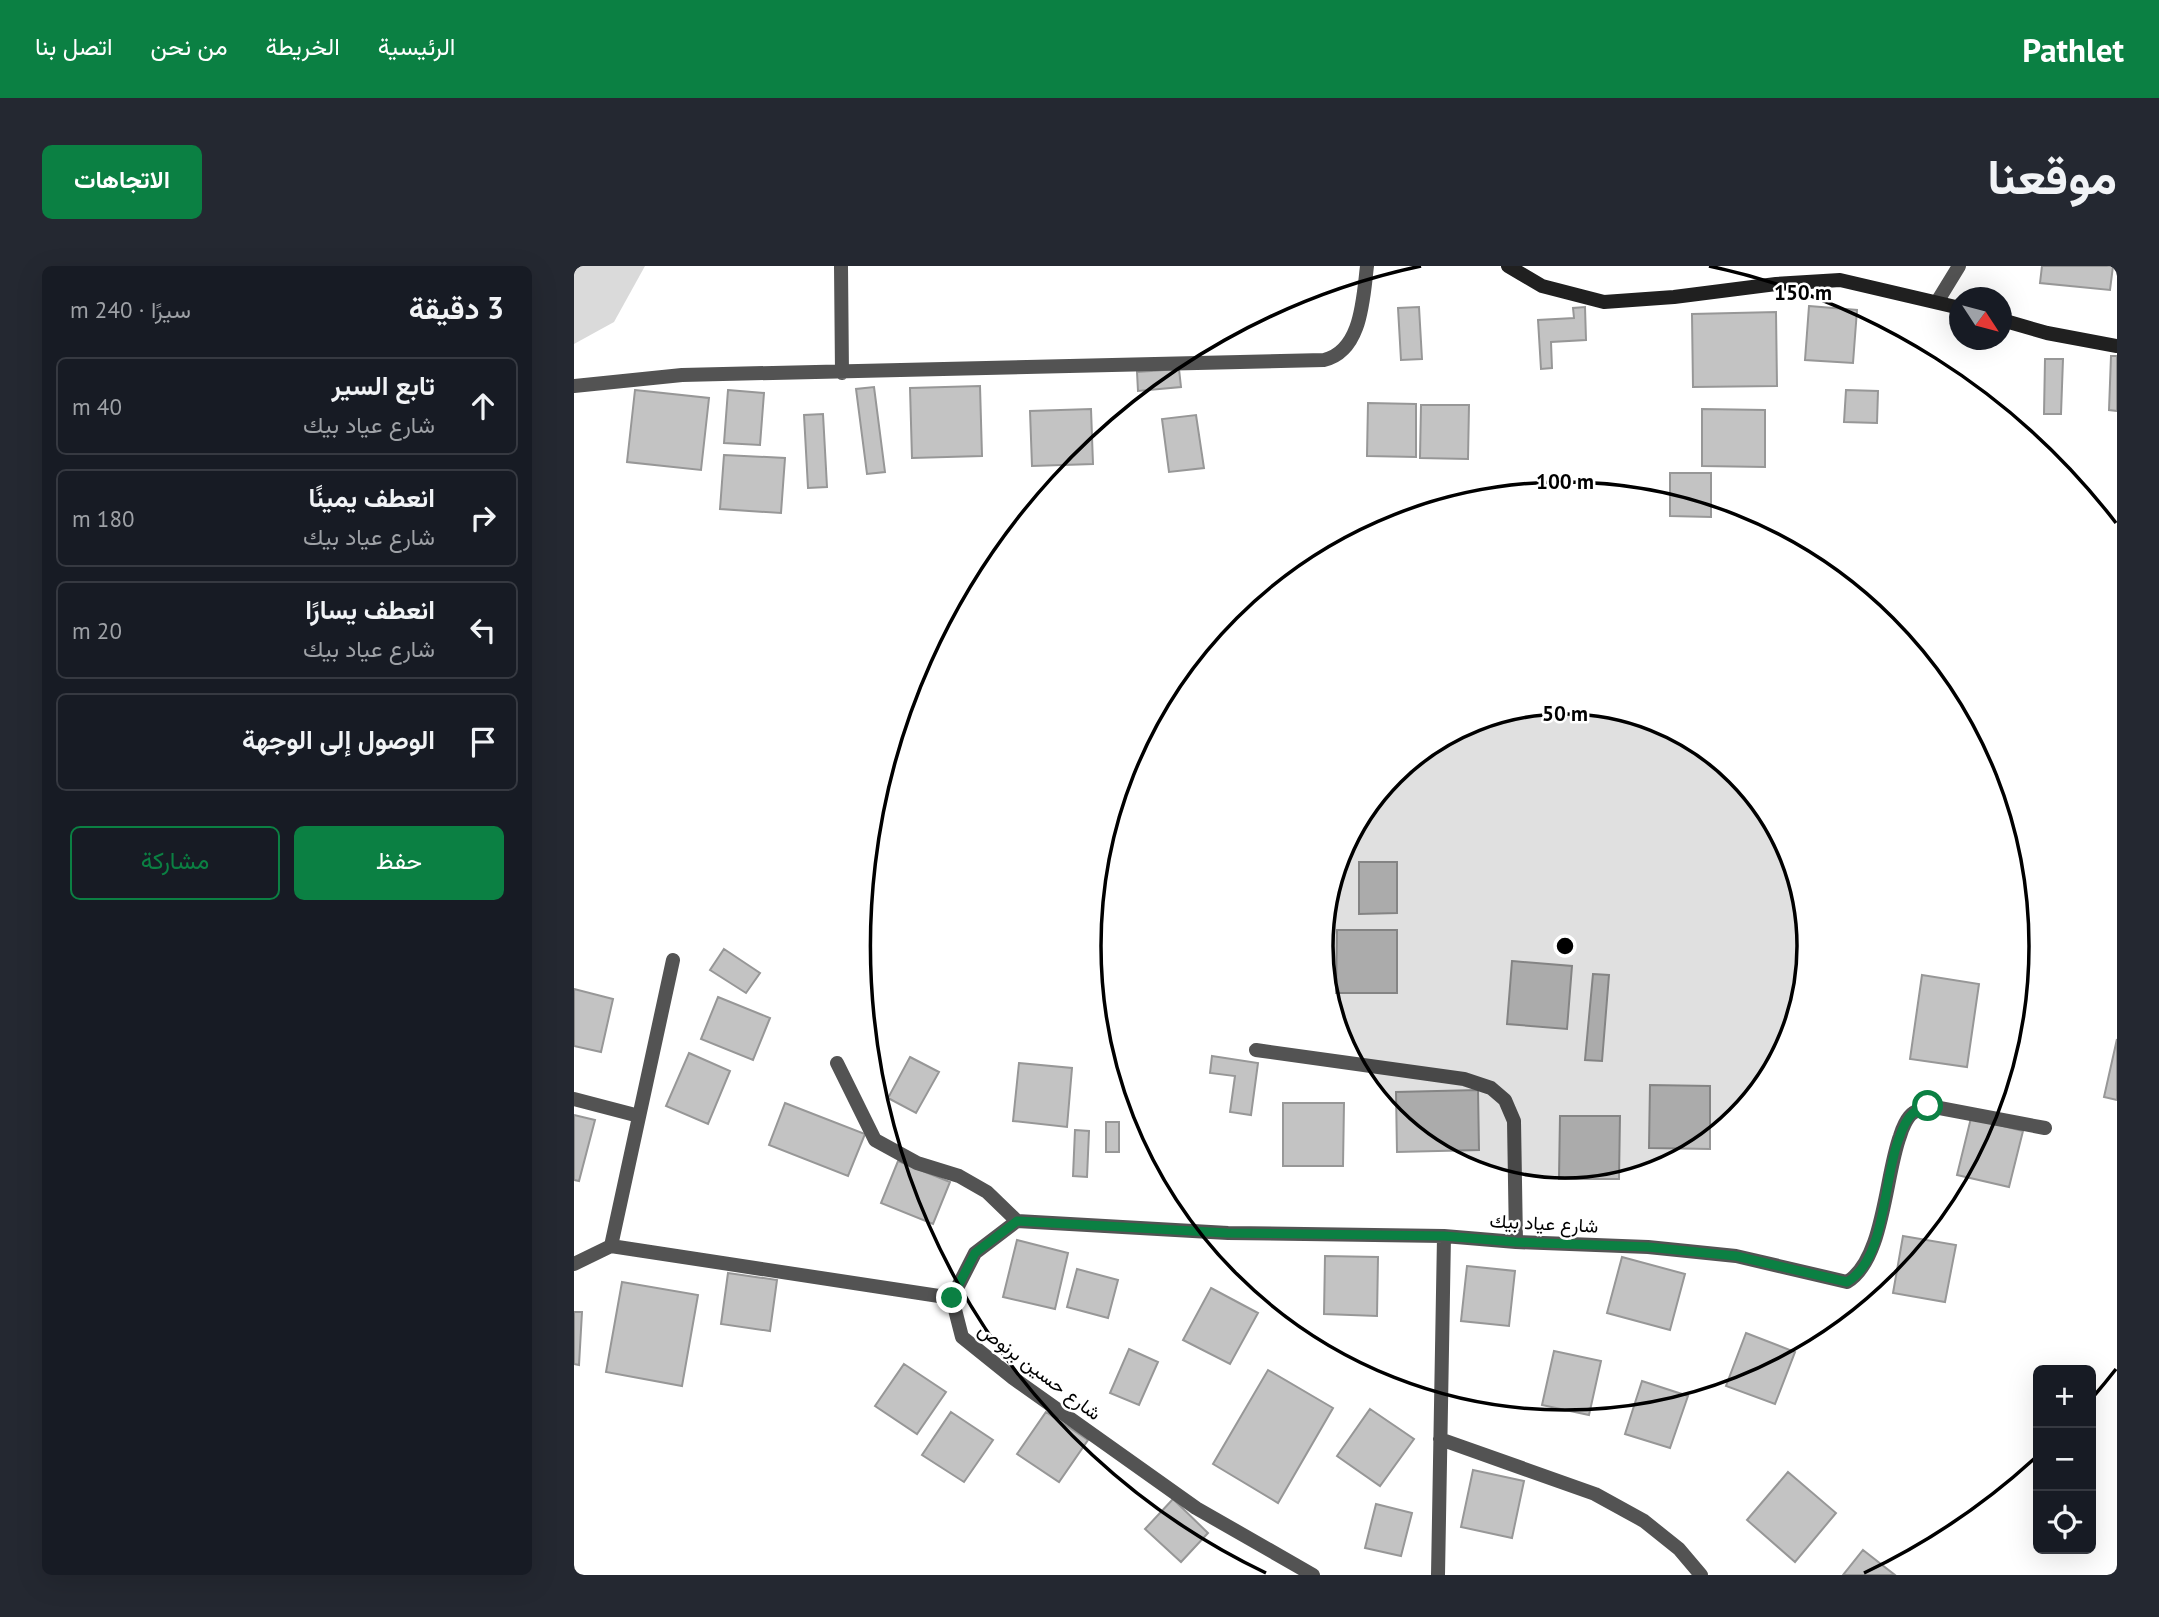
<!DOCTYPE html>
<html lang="ar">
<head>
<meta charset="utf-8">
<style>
  body { margin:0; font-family:"PT Sans",Vazirmatn,sans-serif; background:#242831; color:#f1f3f6; direction:rtl }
  .controls { position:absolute; right:21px; bottom:21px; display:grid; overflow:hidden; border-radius:10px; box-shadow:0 7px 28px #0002 }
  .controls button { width:63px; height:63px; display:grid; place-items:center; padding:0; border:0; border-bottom:2px solid #363941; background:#171b24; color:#f1f3f6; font:35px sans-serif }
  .compass { position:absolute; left:1375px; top:21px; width:63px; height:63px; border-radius:50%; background:#171b24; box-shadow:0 7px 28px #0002; rotate:126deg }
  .stop { position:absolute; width:21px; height:21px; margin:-16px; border:5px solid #0b8043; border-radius:50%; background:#fff }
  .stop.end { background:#0b8043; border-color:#fff; box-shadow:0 2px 7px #0008 }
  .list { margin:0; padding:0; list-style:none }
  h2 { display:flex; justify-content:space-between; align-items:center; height:91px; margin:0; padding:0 28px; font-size:30px }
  h2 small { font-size:23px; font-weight:400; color:#9ea1a6 }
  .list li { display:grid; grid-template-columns:46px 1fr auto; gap:21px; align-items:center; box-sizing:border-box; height:98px; margin:0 14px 14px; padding:0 14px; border:2px solid #363941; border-radius:10px }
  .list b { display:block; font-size:26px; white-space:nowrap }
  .list p { margin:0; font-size:23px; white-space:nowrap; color:#9ea1a6 }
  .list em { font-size:23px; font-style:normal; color:#9ea1a6 }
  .actions { display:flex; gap:14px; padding:21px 28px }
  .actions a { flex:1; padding:16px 0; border:2px solid #0b8043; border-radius:10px; text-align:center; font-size:24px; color:#0b8043 }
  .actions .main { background:#0b8043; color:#fff }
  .icon { flex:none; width:38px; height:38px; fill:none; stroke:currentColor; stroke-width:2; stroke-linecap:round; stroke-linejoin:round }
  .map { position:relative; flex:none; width:1543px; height:1309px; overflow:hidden; direction:ltr; border-radius:10px }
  header { display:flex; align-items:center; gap:42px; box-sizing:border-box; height:98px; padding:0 35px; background:#0b8043; color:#fff }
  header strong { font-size:33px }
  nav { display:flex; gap:38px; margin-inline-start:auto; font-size:24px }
  .intro { display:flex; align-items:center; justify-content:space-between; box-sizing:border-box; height:168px; padding:0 42px }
  h1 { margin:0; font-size:49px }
  .button { padding:18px 32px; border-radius:10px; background:#0b8043; color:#fff; font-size:24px; font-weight:700 }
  main { display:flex; gap:42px; padding:0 42px }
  aside { flex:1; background:#171b24; border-radius:10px; box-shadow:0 7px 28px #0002 }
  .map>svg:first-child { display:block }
</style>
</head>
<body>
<header>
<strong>Pathlet</strong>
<nav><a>الرئيسية</a><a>الخريطة</a><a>من نحن</a><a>اتصل بنا</a></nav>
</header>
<div class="intro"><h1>موقعنا</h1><a class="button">الاتجاهات</a></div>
<main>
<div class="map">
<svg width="1543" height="1309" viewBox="0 0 1543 1309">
  <rect width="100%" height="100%" fill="#fff"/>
  <path fill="#dadada" d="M0 0H71L40 56 0 78Z"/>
  <path fill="#c3c3c3" stroke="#979797" stroke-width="2" d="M1468 0H1539L1536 24 1466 17Z
    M1235 40 1283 44 1279 97 1231 94Z
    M845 41 848 93 827 94 824 42Z
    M1011 41 1012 74 977 76 978 102 967 103 964 54 1000 52 999 42Z
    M1202 46 1203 120 1119 121 1118 48Z
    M1537 90H1543V145L1535 144Z
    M1471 93H1489L1487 148H1470Z
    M605 103 607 121 564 125 563 106Z
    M406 120 408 190 338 192 336 122Z
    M300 121 311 206 293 208 282 123Z
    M61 124 135 132 127 204 53 196Z
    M154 124 190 127 186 179 150 177Z
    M1272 124 1304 125 1303 157 1270 156Z
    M794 137 842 138V191L793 190Z
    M847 139H895L894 193 846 192Z
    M517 143 519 198 458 200 456 145Z
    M1128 143 1191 144V201L1128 200Z
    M249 148 253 221 234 222 230 149Z
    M622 149 630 202 595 206 588 153Z
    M150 189 211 192 207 247 146 243Z
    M1096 207H1137V251L1096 250Z
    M785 596H823V647L785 648Z
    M763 664H823V727H762Z
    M150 683 186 707 172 727 136 704Z
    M938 695 998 700 993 763 933 758Z
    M1019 708 1035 709 1028 795 1011 794Z
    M1348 709 1405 718 1393 801 1336 793Z
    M0 723 39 733 27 786 0 780Z
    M144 731 196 752 179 794 127 773Z
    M1543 773V834L1530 831Z
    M115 787 156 805 134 858 92 840Z
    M638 790 684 797 677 849 656 846 661 810 636 807Z
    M336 791 365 806 342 847 314 832Z
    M445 797 498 802 493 861 439 855Z
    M1076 819 1136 820V883L1075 882Z
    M904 824 905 884 823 886 822 826Z
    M211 837 291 868 274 910 195 879Z
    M709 837H770L769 900H709Z
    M0 849 21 854 5 915 0 914Z
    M986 850H1046L1045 913H985Z
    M1397 852 1449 865 1435 921 1383 909Z
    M532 856H545V886H532Z
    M501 864 515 865 513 911 499 910Z
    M324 895 376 916 359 958 307 937Z
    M1329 970 1382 979 1371 1036 1319 1027Z
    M443 974 494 987 481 1043 429 1031Z
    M751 990 804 991 803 1050 750 1048Z
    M1048 991 1111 1008 1096 1064 1033 1047Z
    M893 1000 941 1005 935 1060 887 1055Z
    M503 1003 544 1014 534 1052 493 1041Z
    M154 1007 203 1014 196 1065 147 1058Z
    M48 1016 124 1029 108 1120 32 1106Z
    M637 1022 684 1047 656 1098 609 1074Z
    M0 1046H8L5 1099 0 1098Z
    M1172 1067 1221 1086 1201 1138 1152 1120Z
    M555 1083 584 1096 565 1139 536 1127Z
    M980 1085 1027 1095 1015 1149 968 1139Z
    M330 1098 372 1126 343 1168 301 1140Z
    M694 1104 759 1142 704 1237 639 1198Z
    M1068 1115 1114 1130 1096 1182 1051 1168Z
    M796 1143 840 1173 806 1220 763 1190Z
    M377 1146 419 1174 390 1216 348 1189Z
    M472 1146 514 1174 485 1216 443 1188Z
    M899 1204 950 1215 938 1272 887 1261Z
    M1214 1206 1262 1247 1221 1296 1173 1254Z
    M599 1233 634 1267 607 1296 571 1263Z
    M802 1238 838 1247 827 1290 791 1282Z
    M1289 1284 1321 1309H1269Z"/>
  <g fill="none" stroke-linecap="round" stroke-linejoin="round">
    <path stroke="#535353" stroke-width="14" d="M267 0 268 107
      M1363 36 1385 0
      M0 120 108 109 750 94C788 85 789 32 793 0
      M682 784 890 813 917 822 931 834 940 855 942 976
      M263 797 301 874 343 897 385 910 413 926 443 955
      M0 833 65 850
      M37 980 99 694
      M0 998 37 980 378 1032 388 1071 439 1112 622 1242 739 1309
      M378 1032 401 987 443 955 654 967 870 970 942 976 1074 981 1162 990 1273 1016C1310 994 1311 910 1326 870 1328 863 1333 851 1339 847 1343 844 1350 842 1355 840L1471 862
      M866 1173 1021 1228 1070 1255 1105 1283 1127 1309
      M864 1309 870 970"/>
    <path stroke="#202020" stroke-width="14" d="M934 0 968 20 1030 36 1100 31 1202 18 1266 14 1386 42
      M1428 54 1473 67 1543 80"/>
  </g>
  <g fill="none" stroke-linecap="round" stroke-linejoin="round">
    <path stroke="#0b8043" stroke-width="9" d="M378 1032 401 987 443 955 653 967 870 970 942 976 1074 981 1162 990 1273 1016C1312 993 1309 916 1324 875 1327 866 1332 853 1339 847 1343 844 1350 842 1354 840"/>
  </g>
  <circle cx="991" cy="680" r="232" fill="#000" fill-opacity=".12"/>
  <g fill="none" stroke="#000" stroke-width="3.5">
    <circle cx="991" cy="680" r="232"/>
    <circle cx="991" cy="680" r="464"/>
    <path d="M1542 1103A695 695 0 0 1 1519 1131M1461 1192A695 695 0 0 1 1290 1307M692 1307A695 695 0 0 1 847 0M1135 0A695 695 0 0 1 1542 257"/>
  </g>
  <g text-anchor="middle" stroke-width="5" stroke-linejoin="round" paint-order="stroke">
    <g font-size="19" fill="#000" stroke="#fff">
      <text transform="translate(970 957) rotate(3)" y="7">شارع عياد بيك</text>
      <text transform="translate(466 1105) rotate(37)" y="7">شارع حسين برنوص</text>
    </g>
  </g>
  <circle cx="991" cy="680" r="10" fill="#000" stroke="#fff" stroke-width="3.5"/>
  <g font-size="21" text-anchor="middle" font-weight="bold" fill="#000" stroke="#fff" stroke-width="5" stroke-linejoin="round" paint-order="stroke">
    <text x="1229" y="34">150 m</text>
    <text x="991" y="223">100 m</text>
    <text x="991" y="455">50 m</text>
  </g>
</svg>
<div class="controls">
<button>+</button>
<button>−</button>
<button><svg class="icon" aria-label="locate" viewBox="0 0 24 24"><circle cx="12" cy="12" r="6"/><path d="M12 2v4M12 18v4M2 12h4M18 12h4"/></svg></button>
</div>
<svg class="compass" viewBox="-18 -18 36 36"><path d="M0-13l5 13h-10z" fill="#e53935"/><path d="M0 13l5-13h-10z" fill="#9ea1a6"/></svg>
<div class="stop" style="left:1354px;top:840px"></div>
<div class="stop end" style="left:378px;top:1032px"></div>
</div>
<aside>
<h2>3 دقيقة<small>سيرًا · 240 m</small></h2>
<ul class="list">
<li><svg class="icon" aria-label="ahead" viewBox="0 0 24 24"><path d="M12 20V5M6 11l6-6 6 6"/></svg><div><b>تابع السير</b><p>شارع عياد بيك</p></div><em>40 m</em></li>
<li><svg class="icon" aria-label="right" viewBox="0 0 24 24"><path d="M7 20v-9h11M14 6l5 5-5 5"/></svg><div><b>انعطف يمينًا</b><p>شارع عياد بيك</p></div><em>180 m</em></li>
<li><svg class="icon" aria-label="left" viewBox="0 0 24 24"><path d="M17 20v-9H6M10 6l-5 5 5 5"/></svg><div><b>انعطف يسارًا</b><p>شارع عياد بيك</p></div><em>20 m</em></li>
<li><svg class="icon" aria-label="arrive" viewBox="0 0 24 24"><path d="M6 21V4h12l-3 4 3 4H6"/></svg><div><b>الوصول إلى الوجهة</b></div></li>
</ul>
<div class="actions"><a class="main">حفظ</a><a>مشاركة</a></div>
</aside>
</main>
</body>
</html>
